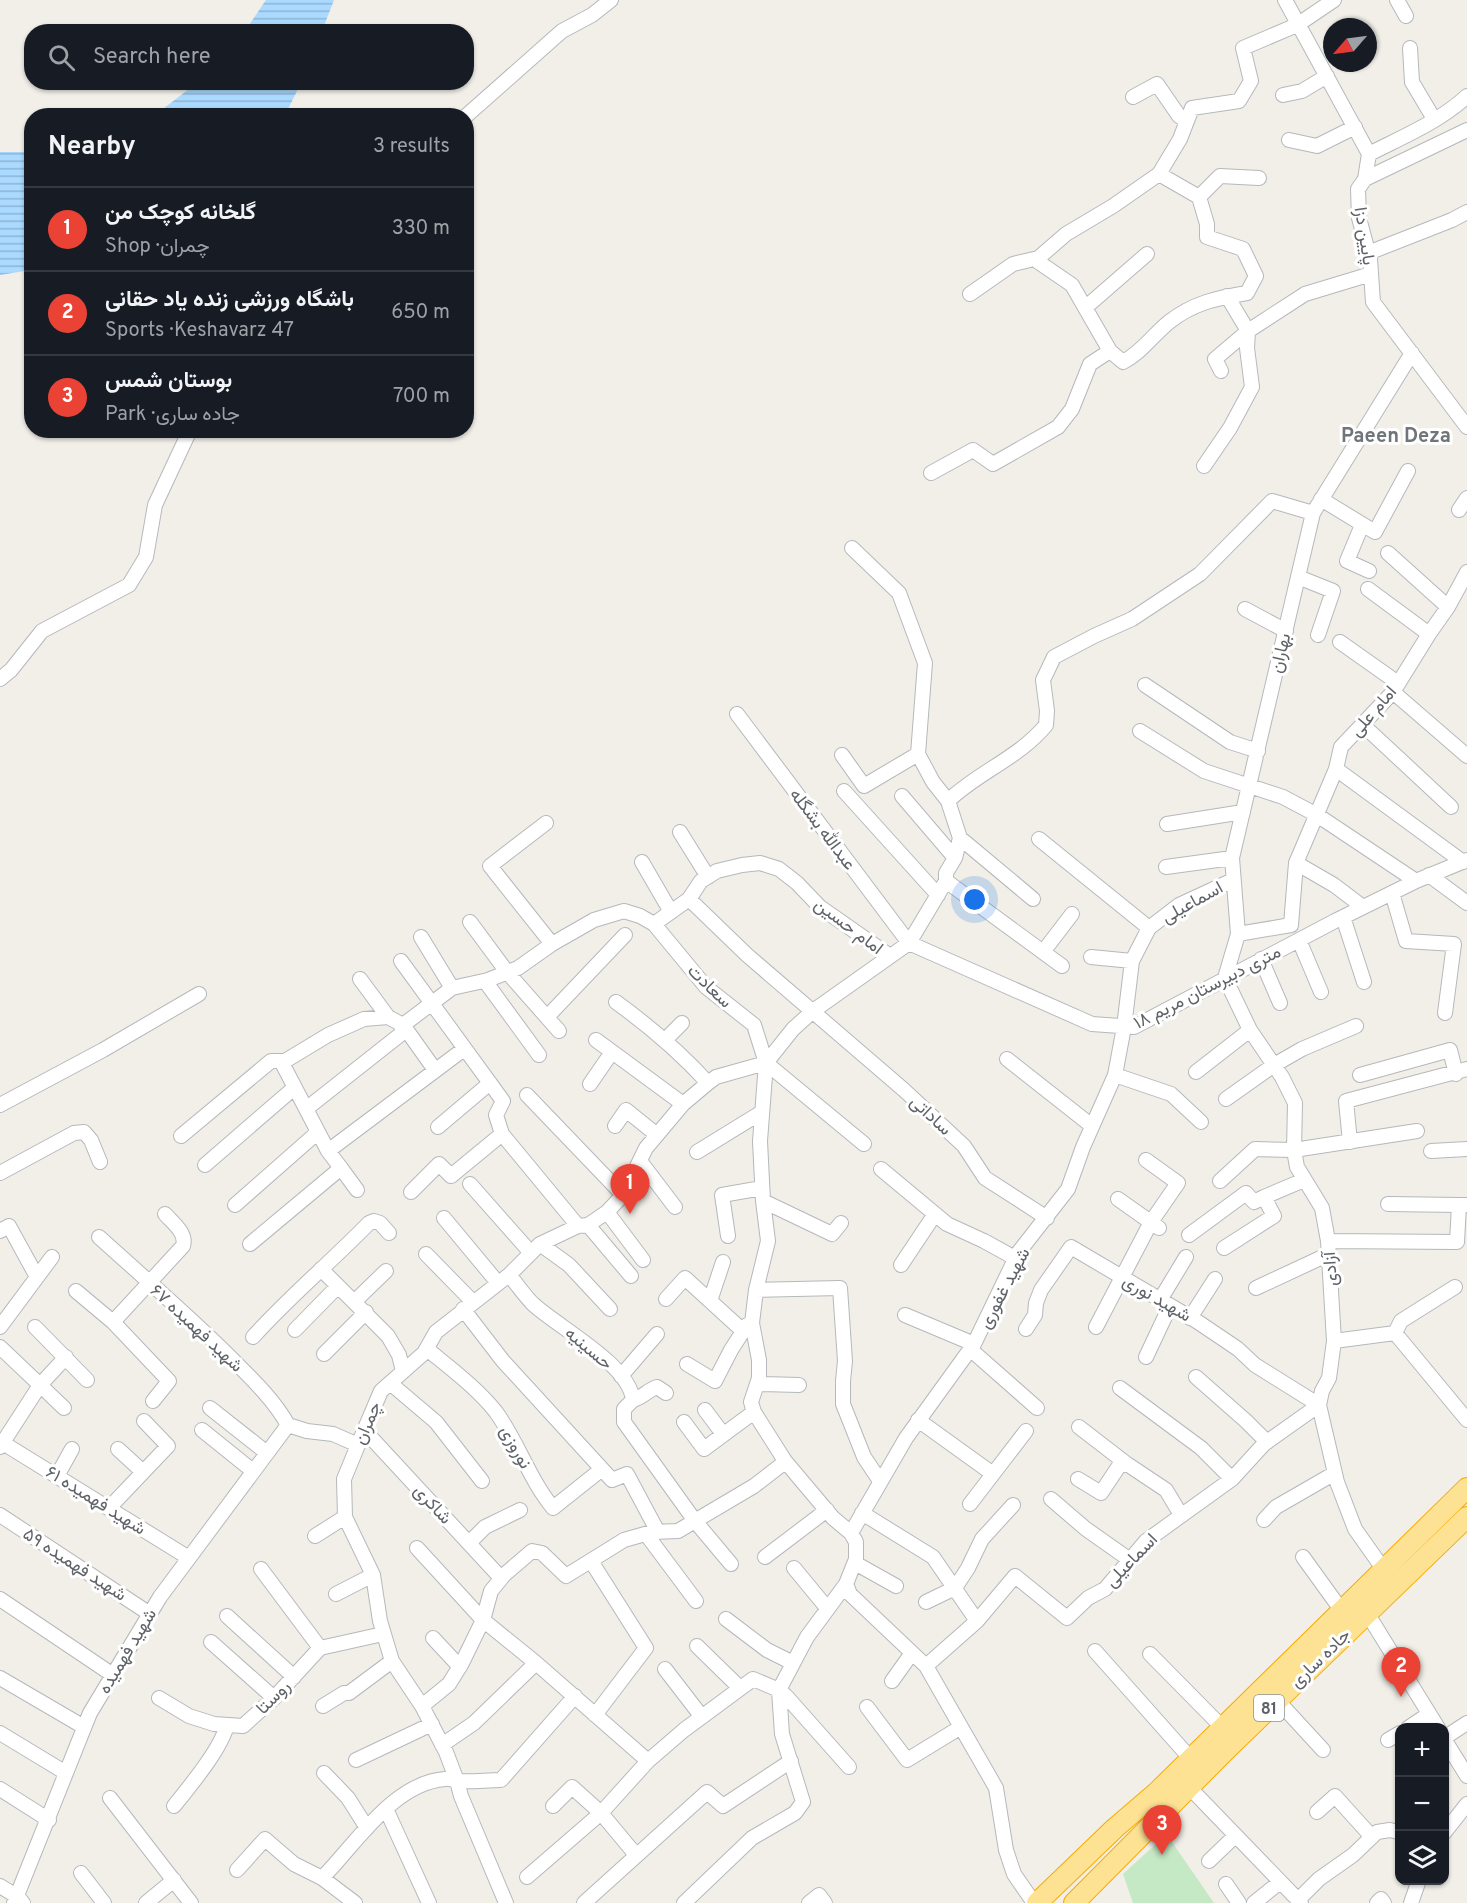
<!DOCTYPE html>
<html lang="en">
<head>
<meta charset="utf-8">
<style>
  body { margin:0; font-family:Overpass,Vazirmatn,sans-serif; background:#242831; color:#f1f3f6 }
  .controls { position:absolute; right:18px; bottom:18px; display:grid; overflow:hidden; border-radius:12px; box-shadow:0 2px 4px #0004 }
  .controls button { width:54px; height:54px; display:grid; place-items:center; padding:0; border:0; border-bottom:2px solid #363941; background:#171b24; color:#f1f3f6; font:30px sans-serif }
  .compass { position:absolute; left:1323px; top:18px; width:54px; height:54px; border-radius:50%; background:#171b24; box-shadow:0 2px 4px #0004; rotate:242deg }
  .you { position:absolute; left:975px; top:900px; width:21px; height:21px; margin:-15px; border:4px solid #fff; border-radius:50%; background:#1a73e8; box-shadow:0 0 0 9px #1a73e833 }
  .badge { display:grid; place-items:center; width:39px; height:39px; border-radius:50%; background:#ea4335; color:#fff; font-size:20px; font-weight:700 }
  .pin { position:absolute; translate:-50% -50px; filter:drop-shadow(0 2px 3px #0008) }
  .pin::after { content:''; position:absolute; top:32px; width:21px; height:18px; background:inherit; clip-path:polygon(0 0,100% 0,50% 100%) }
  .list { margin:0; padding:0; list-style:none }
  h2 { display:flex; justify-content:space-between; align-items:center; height:78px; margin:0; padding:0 24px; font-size:26px }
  h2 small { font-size:20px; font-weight:400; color:#9ea1a6 }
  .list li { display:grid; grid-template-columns:39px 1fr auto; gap:18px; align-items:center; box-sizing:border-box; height:84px; padding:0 24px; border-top:2px solid #363941 }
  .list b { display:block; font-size:22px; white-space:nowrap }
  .list p { margin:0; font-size:20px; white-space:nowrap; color:#9ea1a6 }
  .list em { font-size:20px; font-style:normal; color:#9ea1a6 }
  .icon { flex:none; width:33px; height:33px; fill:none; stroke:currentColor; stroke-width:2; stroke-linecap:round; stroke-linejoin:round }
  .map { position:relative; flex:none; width:1467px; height:1903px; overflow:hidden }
  .search { position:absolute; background:#171b24; box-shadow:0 2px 4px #0004; left:24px; top:24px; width:450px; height:66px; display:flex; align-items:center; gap:15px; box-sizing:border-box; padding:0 21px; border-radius:24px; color:#9ea1a6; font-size:22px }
  .panel { position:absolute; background:#171b24; box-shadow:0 2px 4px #0004; left:24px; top:108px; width:450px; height:330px; border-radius:24px }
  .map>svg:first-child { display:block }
</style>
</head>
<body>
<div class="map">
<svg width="1467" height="1903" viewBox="0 0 1467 1903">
  <defs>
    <pattern id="water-rules" width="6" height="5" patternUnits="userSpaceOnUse" patternTransform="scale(1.5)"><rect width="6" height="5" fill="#aadaff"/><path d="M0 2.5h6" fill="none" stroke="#8eb4d2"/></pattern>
  </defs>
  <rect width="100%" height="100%" fill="#f1efe8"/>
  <path fill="#c5e8c5" d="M1166 1835H1167L1214 1903H1133L1123 1874Z"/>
  <path fill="url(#water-rules)" d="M266 0H334L322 31H245Z
    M198 82H301V83L285 115H155Z
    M0 152H32L31 270 0 275Z"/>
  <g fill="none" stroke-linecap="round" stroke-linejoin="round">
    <defs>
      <path id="minor" d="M1285 0 1369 154 1365 179 1358 189 1359 218 1370 259 1373 302 1467 427
        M1397 0 1406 16
        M1410 48 1412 82 1434 119
        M1283 95 1302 91 1327 76
        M1133 97 1157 84 1179 116 1187 121
        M466 116 562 31 592 15 611 0
        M1289 140 1317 146 1355 127
        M1369 154C1402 137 1439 122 1467 96
        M1365 179 1467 130
        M1199 197 1220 176 1259 178
        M1368 253 1452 220 1467 212
        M1036 260 1066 234 1113 206 1159 174 1180 139 1192 108 1239 101 1251 81 1243 48 1297 25 1334 0
        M970 294 1013 264 1034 259 1072 285 1110 351 1123 362C1142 352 1153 335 1169 322 1193 303 1217 298 1247 293L1256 276 1243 249 1207 237V224L1199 197 1159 174
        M1227 296 1248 331 1305 294 1371 274
        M1086 307 1147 254
        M1221 371 1215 359 1248 331
        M1204 466 1230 428 1252 387 1247 348 1248 331
        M931 473 973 450 993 464 1058 427 1072 409 1090 364 1110 351
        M1321 499 1375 532 1408 471
        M1459 510 1467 498
        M1362 525 1347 561 1369 571
        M852 548 899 593 925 663 918 754 933 782 948 801 960 838 955 858 946 873V881L909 943 813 1011 793 1029 766 1063 760 1141 763 1201 768 1241 756 1290 752 1323 759 1360V1378L751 1402 754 1412 785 1461 833 1518 851 1533 856 1542V1559L846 1584 850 1594 926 1666 996 1788 1006 1850 1014 1874 1034 1903
        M1388 553 1448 607
        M1298 577 1333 591 1318 635
        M1368 589 1429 634
        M1245 609 1286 631
        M1340 642 1398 683
        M0 679 11 670 42 631 129 585 146 557 155 505 190 430
        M1145 685 1230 742 1258 751
        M1393 692 1467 756
        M737 714 909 943 1092 1024 1134 1027 1335 921 1416 881 1467 860
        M1363 725 1451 807
        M1140 731 1204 771 1283 797 1317 815 1416 881
        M842 755 864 786 918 754
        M1336 769 1463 862
        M844 791 938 895
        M902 796 955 858
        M948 801C978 772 1019 758 1046 725L1047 711 1043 680 1054 657 1094 636 1132 619 1200 574 1272 501 1313 513
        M546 823 490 866 552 944
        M1167 824 1243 812
        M680 832 708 877
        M960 838 1033 899
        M1039 839 1149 928
        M642 862 671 912
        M1296 863 1334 885 1363 907
        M1166 867 1232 858
        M1429 875 1467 903
        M946 881 1062 966
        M1392 893 1406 941 1454 944 1445 1013
        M689 899 747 955 904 1090 964 1146 985 1178 1047 1218
        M1343 917 1364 982
        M470 922 507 972 559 1031
        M654 924 689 899 701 881 717 871 742 865 760 863 779 869 797 883 820 907 890 956
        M1238 934 1291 925 1296 863 1336 769 1341 747 1393 692 1429 634 1448 607 1467 572
        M421 937 452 988
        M1299 940 1321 992
        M1043 952 1072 914
        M1091 957 1132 961
        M1261 959 1280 1003
        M401 961 503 1101 496 1115 502 1134 578 1226
        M360 979 388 1017
        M485 981 539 1055
        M616 1002C649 1026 680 1052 708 1083
        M547 1017 625 935
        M403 1025 435 1070
        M596 1040 683 1104
        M665 1040 682 1023
        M1007 1059 1092 1126
        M766 1063 864 1144
        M1196 1072 1250 1030
        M1115 1075 1171 1094 1201 1122
        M1360 1075 1450 1050 1456 1074
        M590 1084 612 1052
        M527 1095 623 1195
        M1226 1099 1274 1065 1302 1049 1356 1026
        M0 1105 103 1050 199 994
        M306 1109 401 1034 403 1025
        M615 1126 626 1110 657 1135
        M438 1127 490 1083
        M181 1136 271 1061H285L328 1035 364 1019 388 1017 403 1025 452 988 488 980 518 968 552 944 594 920 624 911 640 916 654 924 706 987 754 1025 766 1063
        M1350 1142 1346 1101 1467 1069
        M328 1151 464 1049
        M1431 1151 1467 1149
        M697 1152 762 1112
        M640 1161 675 1207
        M205 1165 294 1088
        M341 1168 357 1190
        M881 1169 947 1224 984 1241 1015 1258
        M0 1173 74 1133 84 1132 91 1140 100 1162
        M1220 1181 1255 1149 1294 1150 1417 1131
        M470 1184 531 1253
        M411 1192 439 1164 451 1176 502 1134
        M1118 1199 1159 1228
        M763 1201 832 1234 841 1223
        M1388 1204 1459 1205
        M235 1205 318 1132
        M607 1212 643 1260
        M444 1218 498 1283
        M588 1225 631 1276
        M0 1231 9 1226 37 1277
        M1189 1235 1246 1193 1254 1202 1264 1197
        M728 1236 722 1195 762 1188
        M99 1237C143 1277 189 1316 232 1359 252 1379 274 1400 288 1425
        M1328 1241 1457 1242 1459 1205H1467
        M250 1244 341 1168 328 1151 281 1061
        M540 1244 569 1265 610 1309
        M1224 1248 1274 1216 1264 1197 1304 1180
        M426 1254 473 1302
        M901 1265 935 1214
        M321 1269 388 1336 399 1355 403 1371
        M509 1275C517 1284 524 1295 533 1304 559 1328 629 1364 633 1400L624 1409V1422L695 1521 731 1564
        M1256 1288 1329 1254
        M756 1290 840 1288 845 1361 843 1381V1404L864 1457 880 1481
        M76 1291 113 1322 169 1381 153 1401
        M666 1299 685 1278 743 1331
        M1160 1300 1186 1257
        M355 1301 386 1271
        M710 1301 723 1262
        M463 1309 503 1361 612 1480 627 1474 658 1532
        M905 1315 974 1344
        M1190 1318 1215 1279
        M113 1322 183 1246C187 1233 173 1223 165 1214
        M0 1327 52 1257
        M35 1327 87 1380
        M1096 1327 1151 1222 1178 1183 1146 1160
        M295 1330 338 1286
        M1395 1333 1401 1321 1455 1287
        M253 1337C290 1296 331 1262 369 1223L374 1221 380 1223 389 1233
        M1334 1341 1395 1333 1467 1420
        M0 1347 40 1385 0 1447
        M427 1349C450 1368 477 1388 496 1412 518 1442 529 1479 553 1508L602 1469
        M970 1349 1037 1408
        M324 1354 366 1312
        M1146 1357 1170 1306
        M687 1364 715 1381 731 1350 747 1325
        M621 1376 657 1334
        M1196 1377 1246 1421 1267 1442
        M390 1383 436 1422 482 1481
        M757 1384 799 1385
        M1120 1388 1201 1448 1232 1479
        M633 1400C643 1397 648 1390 657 1387L666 1393
        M64 1408 40 1385 66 1357
        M210 1408 267 1453
        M705 1410 723 1434
        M918 1420 993 1474 1026 1431
        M684 1422 704 1449 754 1412
        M288 1425 307 1431 333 1434 358 1445
        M1079 1427 1127 1464
        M202 1430 253 1471
        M364 1430 501 1578
        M3 1443 189 1558
        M118 1449 143 1472
        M57 1476 72 1449
        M1078 1479 1101 1493 1119 1466 1127 1464 1166 1490 1181 1515
        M1051 1499 1086 1529 1130 1560
        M970 1504 993 1474
        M109 1508 168 1446 144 1421
        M862 1513 933 1557 977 1621
        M0 1515 150 1614
        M1264 1520 1276 1507 1335 1473
        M851 1533 906 1438 974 1344 1018 1253 1068 1189 1083 1147 1115 1075 1124 1027 1132 961 1149 928 1179 905 1233 880
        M646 1534 696 1601
        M315 1536 345 1517
        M469 1543 485 1527 520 1510
        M417 1548 483 1620 536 1663 648 1761
        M765 1557 827 1510
        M1303 1557 1342 1611
        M591 1561 646 1648 595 1715
        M855 1563 896 1586
        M794 1568 827 1608
        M261 1569 320 1648
        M1384 1570 1355 1529 1337 1482 1319 1405 1322 1391 1329 1378 1334 1341 1328 1241 1322 1208 1297 1167 1294 1150 1295 1103 1282 1077 1250 1030 1225 978 1238 934 1232 858 1313 513 1412 353
        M336 1594 373 1575
        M0 1599 113 1675
        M926 1602 955 1588 968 1568 982 1539 1013 1505
        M1367 1613 1438 1728
        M227 1616 294 1677
        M726 1619 767 1650 793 1663
        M433 1638 460 1667
        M211 1642 274 1698
        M697 1646 740 1688
        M1095 1651 1191 1759
        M1150 1654 1223 1728
        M926 1666 977 1621 1015 1576 1067 1618 1088 1598 1105 1589 1146 1541 1232 1479 1264 1444 1319 1405 1255 1365 1238 1349 1198 1322 1071 1247 1041 1290 1036 1303 1035 1315 1026 1329
        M665 1669 702 1717
        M0 1678 84 1727
        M892 1681 912 1653
        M159 1698 189 1716 214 1724 243 1726 274 1698 320 1648 383 1634
        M1277 1700 1323 1750
        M323 1706 344 1693H349L392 1661
        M422 1706 449 1684 462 1663 483 1620 491 1591 504 1575 532 1551 542 1553 566 1576 624 1540 652 1532 678 1531 754 1486 785 1462
        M867 1707 907 1760 961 1727
        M1408 1728 1429 1714
        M0 1733 66 1773
        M1444 1738 1467 1723
        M1444 1739 1467 1776
        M1388 1740 1400 1733
        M442 1745 474 1723 536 1663
        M356 1760 432 1724
        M324 1773 348 1798 367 1828
        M1189 1787 1301 1903
        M0 1789 49 1820
        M110 1798 191 1903
        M174 1806C190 1786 221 1749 227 1725
        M386 1809 429 1903
        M1317 1812 1335 1796 1372 1837
        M1444 1833 1467 1804
        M636 1855 601 1813 648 1761 684 1730 753 1679 779 1690 786 1696 849 1767
        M1209 1861 1235 1836
        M237 1870 265 1839 294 1864 322 1878 355 1903
        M81 1873 104 1903
        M527 1877 601 1813 572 1787 553 1806
        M322 1878C356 1844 393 1783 445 1779 450 1778 454 1781 459 1781 472 1782 487 1780 501 1780L575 1696
        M1226 1884 1239 1903
        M0 1886 18 1897 23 1903
        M1298 1900 1319 1879 1353 1855 1377 1832 1390 1830 1398 1832 1400 1829
        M14 1903 90 1713 160 1597 288 1425
        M146 1903 174 1880
        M506 1903 461 1796 457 1781 446 1752 422 1706 392 1661 380 1621 373 1575 345 1517 344 1479 358 1445 381 1391 424 1353 436 1332 509 1275 540 1244 578 1226 588 1225 607 1212 623 1195 646 1148 683 1104 708 1083 716 1077 766 1063
        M584 1903 707 1792 723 1806 791 1761
        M684 1903 752 1838 795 1813 803 1802 782 1734 779 1690 807 1637 846 1584
        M809 1903 819 1895 825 1903
        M1254 1903 1280 1882
        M1377 1903 1381 1899 1384 1903
        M1411 1903 1419 1880"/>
      <path id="highway" d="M1037 1903 1115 1828 1157 1792 1467 1488
        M1074 1903 1225 1751 1467 1517"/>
    </defs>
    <use href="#minor" stroke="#b5b8bc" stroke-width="16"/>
    <use href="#highway" stroke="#f9ab00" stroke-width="22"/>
    <use href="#minor" stroke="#fff" stroke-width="14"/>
    <use href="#highway" stroke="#fde293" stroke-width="20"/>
  </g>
  <g text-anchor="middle" stroke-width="6" stroke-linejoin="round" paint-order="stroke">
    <rect fill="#fff" stroke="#8f9295" stroke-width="1.5" x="1254" y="1695" width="30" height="26" rx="4.5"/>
    <g font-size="16" font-weight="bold" fill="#5f6368">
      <text x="1269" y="1714">81</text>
    </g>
    <g font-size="18" fill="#5f6368" stroke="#fff">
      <text transform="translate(1365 236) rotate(81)" y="6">پایین دزا</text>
      <text transform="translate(1280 653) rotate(-77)" y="6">بهاران</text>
      <text transform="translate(1373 711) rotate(-49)" y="6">امام علی</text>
      <text transform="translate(823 829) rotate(53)" y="6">عبدالله بشگله</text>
      <text transform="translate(1192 902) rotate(-29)" y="6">اسماعیلی</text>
      <text transform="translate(849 926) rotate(37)" y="6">امام حسین</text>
      <text transform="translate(710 986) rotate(44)" y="6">سعادت</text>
      <text transform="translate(1207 987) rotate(-27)" y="6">۱۸ متری دبیرستان مریم</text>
      <text transform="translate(931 1115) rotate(43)" y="6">ساداتی</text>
      <text transform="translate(1330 1269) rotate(-94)" y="6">آزادی</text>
      <text transform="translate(1004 1288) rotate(-62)" y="6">شهید غفوری</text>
      <text transform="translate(1157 1298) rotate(30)" y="6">شهید نوری</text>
      <text transform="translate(197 1328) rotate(43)" y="6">شهید فهمیده ۶۷</text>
      <text transform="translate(589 1348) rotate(40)" y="6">حسینیه</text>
      <text transform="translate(367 1423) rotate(-67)" y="6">چمران</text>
      <text transform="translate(516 1447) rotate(61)" y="6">نوروزی</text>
      <text transform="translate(96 1500) rotate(32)" y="6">شهید فهمیده ۶۱</text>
      <text transform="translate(433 1504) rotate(47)" y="6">شاکری</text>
      <text transform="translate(1131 1560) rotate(-46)" y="6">اسماعیلی</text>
      <text transform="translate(75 1564) rotate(33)" y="6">شهید فهمیده ۵۹</text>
      <text transform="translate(127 1651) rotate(-59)" y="6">شهید فهمیده</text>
      <text transform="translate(1320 1658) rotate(-44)" y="6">جاده ساری</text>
      <text transform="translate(273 1697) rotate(-45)" y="6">روستا</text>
    </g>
    <g font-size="20" font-weight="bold" fill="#70757a" stroke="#fff">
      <text x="1396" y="442">Paeen Deza</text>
    </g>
  </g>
</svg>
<div class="controls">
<button>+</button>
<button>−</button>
<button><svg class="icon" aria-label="layers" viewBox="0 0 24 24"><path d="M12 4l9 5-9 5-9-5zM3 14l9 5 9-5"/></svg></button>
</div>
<svg class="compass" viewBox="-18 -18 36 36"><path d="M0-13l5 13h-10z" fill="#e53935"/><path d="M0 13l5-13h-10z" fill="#9ea1a6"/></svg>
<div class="you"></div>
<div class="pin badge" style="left:630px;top:1214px">1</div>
<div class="pin badge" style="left:1401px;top:1697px">2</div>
<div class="pin badge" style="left:1162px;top:1855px">3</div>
<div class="search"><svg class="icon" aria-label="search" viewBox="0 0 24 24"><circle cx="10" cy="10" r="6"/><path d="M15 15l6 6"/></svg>Search here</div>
<section class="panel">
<h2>Nearby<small>3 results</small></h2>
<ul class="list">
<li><span class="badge">1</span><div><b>گلخانه کوچک من</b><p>Shop · چمران</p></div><em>330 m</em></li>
<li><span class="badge">2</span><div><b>باشگاه ورزشی زنده یاد حقانی</b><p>Sports · Keshavarz 47</p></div><em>650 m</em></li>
<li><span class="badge">3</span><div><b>بوستان شمس</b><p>Park · جاده ساری</p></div><em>700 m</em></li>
</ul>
</section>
</div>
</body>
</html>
